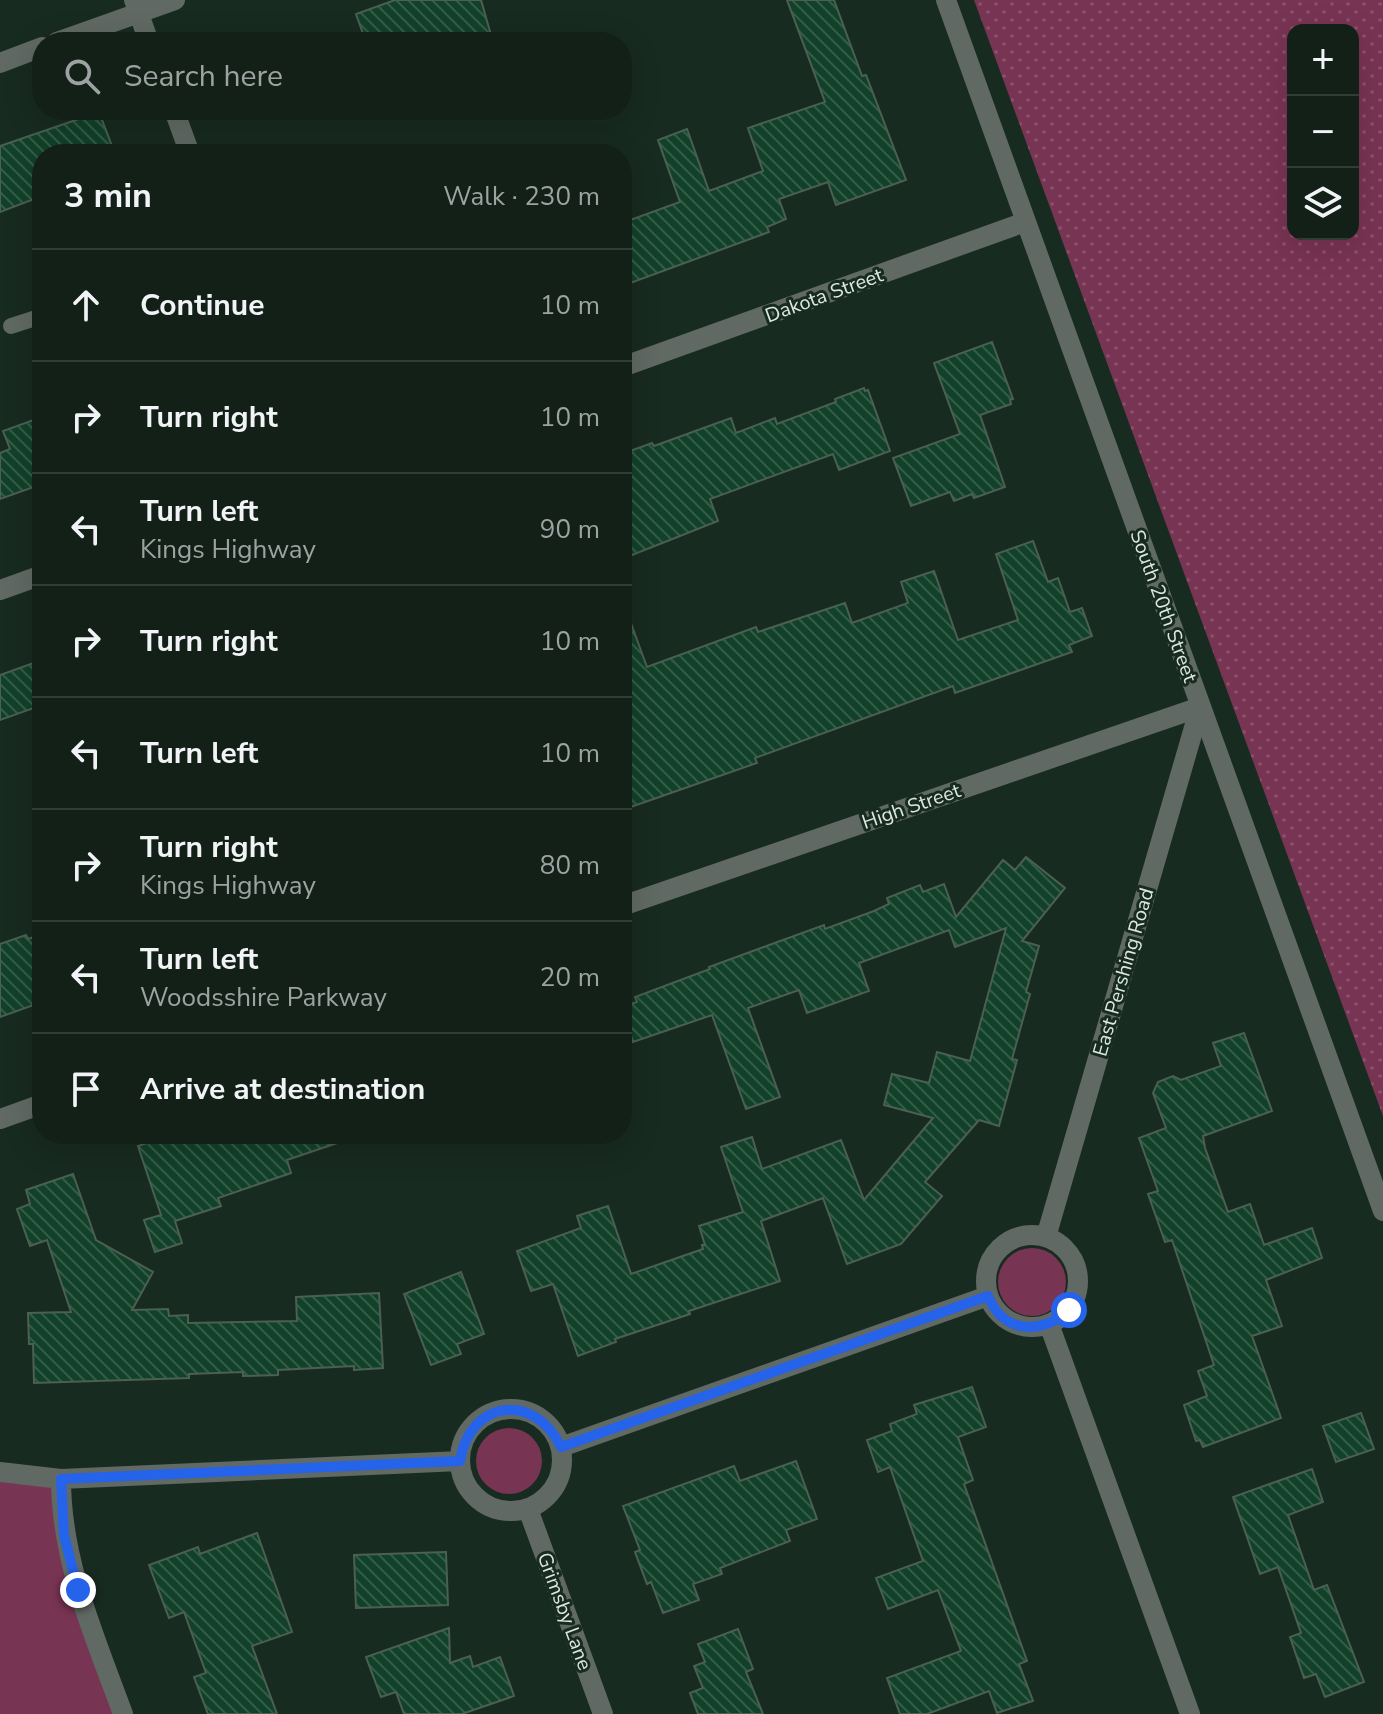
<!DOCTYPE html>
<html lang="en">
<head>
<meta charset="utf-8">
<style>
  body { margin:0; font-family:"Nunito Sans",sans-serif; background:#1b2821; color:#f1f3f6 }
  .controls { position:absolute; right:24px; top:24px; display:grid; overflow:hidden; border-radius:16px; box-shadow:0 8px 32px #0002 }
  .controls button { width:72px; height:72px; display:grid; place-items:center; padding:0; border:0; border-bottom:2px solid #313e37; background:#122018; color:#f1f3f6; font:40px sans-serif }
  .stop { position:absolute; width:24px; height:24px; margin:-18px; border:6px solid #2563eb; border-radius:50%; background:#fff }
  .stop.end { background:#2563eb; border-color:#fff; box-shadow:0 2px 8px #0008 }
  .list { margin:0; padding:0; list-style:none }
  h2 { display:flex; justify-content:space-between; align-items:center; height:104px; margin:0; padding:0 32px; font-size:34px }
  h2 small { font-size:26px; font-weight:400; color:#9ca3a2 }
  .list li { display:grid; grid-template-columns:52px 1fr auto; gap:24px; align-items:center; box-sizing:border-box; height:112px; padding:0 32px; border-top:2px solid #313e37 }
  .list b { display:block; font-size:30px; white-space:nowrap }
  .list p { margin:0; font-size:26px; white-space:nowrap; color:#9ca3a2 }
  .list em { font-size:26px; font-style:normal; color:#9ca3a2 }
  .icon { flex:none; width:44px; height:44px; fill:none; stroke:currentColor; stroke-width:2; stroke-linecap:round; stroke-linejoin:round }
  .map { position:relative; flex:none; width:1383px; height:1714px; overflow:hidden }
  .search { position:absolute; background:#122018; box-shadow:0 8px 32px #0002; left:32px; top:32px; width:600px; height:88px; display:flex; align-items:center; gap:20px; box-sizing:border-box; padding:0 28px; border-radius:32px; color:#9ca3a2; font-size:30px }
  .panel { position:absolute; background:#122018; box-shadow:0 8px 32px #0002; left:32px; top:144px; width:600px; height:1000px; border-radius:32px }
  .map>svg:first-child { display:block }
</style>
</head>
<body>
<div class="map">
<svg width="1383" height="1714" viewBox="0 0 1383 1714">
  <defs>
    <pattern id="grass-dots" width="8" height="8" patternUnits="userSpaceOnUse" patternTransform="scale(2)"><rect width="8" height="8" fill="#783453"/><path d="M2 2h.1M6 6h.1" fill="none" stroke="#8b516b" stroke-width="1.8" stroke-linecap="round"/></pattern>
    <pattern id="building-back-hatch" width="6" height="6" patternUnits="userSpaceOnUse" patternTransform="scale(2)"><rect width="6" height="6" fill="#124129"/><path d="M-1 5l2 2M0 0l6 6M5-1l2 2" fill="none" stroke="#345c48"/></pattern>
  </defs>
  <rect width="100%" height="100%" fill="#182b20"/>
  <path fill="url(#grass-dots)" fill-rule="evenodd" d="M974 0H1383V1116ZM1293 30H1353V234H1293Z"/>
  <path fill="#783453" d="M998 1282a34 34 0 1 1 68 0a34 34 0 1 1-68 0Z
    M476 1461a33 33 0 1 1 66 0a33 33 0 1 1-66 0Z
    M0 1472 61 1479V1507L123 1714H0Z"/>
  <path fill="url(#building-back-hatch)" stroke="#4b5f52" stroke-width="2" d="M395 0H481L493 42H366L356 14Z
    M787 0H834L862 76 866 75 906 180 836 205 828 182 779 199 786 219 767 227 769 232 622 286V223L680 202 658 140 687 129 709 191 763 171 748 128 825 102Z
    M99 112 115 154H42V196L0 212V146Z
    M992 342 1013 399 1010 400 1011 404 980 415 1005 487 974 498 972 494 954 501 950 492 911 506 893 458 960 434 934 363Z
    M864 388 865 391 868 390 890 451 839 470 833 454 710 499 718 521 622 559V454L652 443 654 446 731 418 736 433 775 418 777 424 836 402 835 399Z
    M42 417V484L0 499V453L10 449 3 431Z
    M1033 541 1048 582 1058 578 1070 612 1082 608 1092 636 1069 645 1072 652 955 693 953 686 755 758 757 763 622 810V608L625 607 647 667 756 627 758 632 845 603 852 623 908 603 901 582 934 571 958 640 1018 620 996 554Z
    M42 660V705L0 720V675Z
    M1026 857 1065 888 1022 941 1039 946 1026 992 1030 994 1012 1059 1017 1060 999 1126 979 1120 925 1182 942 1196 901 1244 847 1264 823 1198 761 1221 780 1281 689 1311 690 1314 615 1339 616 1342 578 1356 553 1284 531 1291 517 1251 581 1228 577 1216 608 1206 631 1274 703 1249 702 1245H705L699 1226 743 1212 721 1147 752 1137 762 1169 841 1140 864 1200 933 1118 884 1105 892 1074 929 1083 937 1052 970 1061 1006 928 955 947 949 930 859 963 869 991 807 1013 799 990 748 1008 780 1097 746 1109 712 1015 633 1042 622 1007 637 1002 635 997 710 969 709 967 824 925 825 929 874 911 889 904 887 898 920 885 923 892 944 884 956 917 1003 860 1015 870Z
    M42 934V1002L0 1017V944L26 935 28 939Z
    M1244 1033 1272 1111 1203 1136 1205 1148 1228 1212 1250 1204 1264 1245 1312 1228 1322 1258 1266 1280 1282 1326 1252 1336 1281 1418 1203 1447 1200 1440 1196 1441 1184 1405 1207 1396 1198 1371 1214 1365 1172 1240 1165 1242 1148 1194 1158 1191 1139 1138 1166 1128 1153 1093 1158 1082 1173 1076 1181 1080 1221 1066 1213 1043Z
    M173 1134H348L349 1139 287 1160 291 1173 218 1198 221 1206 175 1221 182 1243 155 1252 144 1220 161 1215 138 1146Z
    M73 1174 96 1240 153 1272 132 1310 168 1309 169 1316 188 1315V1323L297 1321 296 1297 379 1293 383 1368 354 1370V1366L278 1370V1375L243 1376V1372L189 1374V1378L34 1383 33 1344H29L28 1313 71 1312 47 1240 30 1246 17 1209 30 1204 26 1190Z
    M461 1272 484 1334 457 1344 461 1354 431 1365 404 1294Z
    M972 1387 986 1427 958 1437 973 1480 964 1484 1027 1661 1019 1664 1033 1701 997 1713 989 1691 927 1714H900L887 1678 961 1651 938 1590 888 1609 876 1578 923 1561 890 1467 878 1472 867 1440 892 1431 890 1424 917 1414 914 1405Z
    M1361 1413 1374 1449 1336 1462 1323 1426Z
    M796 1461 817 1519 786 1530 790 1541 720 1568 722 1574 693 1584 699 1600 663 1613 651 1582 647 1584 635 1552 640 1550 623 1506 734 1466 740 1481Z
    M1312 1469 1323 1502 1288 1515 1314 1590 1327 1585 1364 1682 1325 1697 1316 1674 1304 1678 1290 1637 1301 1633 1278 1567 1260 1574 1233 1497Z
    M257 1533 292 1632 252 1646 277 1714H208L194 1677 206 1673 184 1612 169 1618 149 1565 198 1547 200 1554Z
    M446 1552 448 1605 356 1608 354 1555Z
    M449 1628 450 1663 470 1656 473 1667 500 1657 514 1696 462 1714H404L396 1692 381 1697 366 1657Z
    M738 1629 753 1669 746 1672 763 1714H698L690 1693 703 1688 694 1666 705 1662 698 1644Z"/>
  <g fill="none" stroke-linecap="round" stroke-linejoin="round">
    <path stroke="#606963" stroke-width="16" d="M11 326 42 316"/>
    <path stroke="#606963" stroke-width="20" d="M134 0 149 42
      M57 42 175 0
      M0 63 42 47
      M174 110 190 154
      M622 367 1025 222
      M0 590 42 575
      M622 906 1200 707
      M0 1119 42 1104
      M986 1281a46 46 0 1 1 92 0a46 46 0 1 1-92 0Z
      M1046 1237 1200 707
      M1049 1324 1190 1714
      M460 1460a51 51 0 1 1 102 0a51 51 0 1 1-102 0Z
      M561 1447 988 1296
      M0 1472 61 1479 460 1461
      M61 1479C61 1562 95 1637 123 1714
      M528 1509 603 1714"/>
    <path stroke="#606963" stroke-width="20" d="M946 0 1383 1211"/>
  </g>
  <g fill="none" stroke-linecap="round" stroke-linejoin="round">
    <path stroke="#2563eb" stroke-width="10" d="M78 1590 64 1535 61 1479 460 1461C470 1400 534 1391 561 1447L988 1296C1003 1334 1042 1335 1069 1310"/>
  </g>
  <g text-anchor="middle" stroke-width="6" stroke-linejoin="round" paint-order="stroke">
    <g font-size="20" fill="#dce8e0" stroke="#182b20">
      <text transform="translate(824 295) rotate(-20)" y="7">Dakota Street</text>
      <text transform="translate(1164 606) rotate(70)" y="7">South 20th Street</text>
      <text transform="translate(911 806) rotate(-19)" y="7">High Street</text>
      <text transform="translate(1123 972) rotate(-74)" y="7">East Pershing Road</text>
      <text transform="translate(565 1611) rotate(70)" y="7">Grimsby Lane</text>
    </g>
  </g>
</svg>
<div class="controls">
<button>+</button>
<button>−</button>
<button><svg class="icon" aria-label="layers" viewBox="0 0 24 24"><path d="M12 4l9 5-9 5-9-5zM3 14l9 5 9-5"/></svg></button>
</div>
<div class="stop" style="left:1069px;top:1310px"></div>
<div class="stop end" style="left:78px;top:1590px"></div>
<div class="search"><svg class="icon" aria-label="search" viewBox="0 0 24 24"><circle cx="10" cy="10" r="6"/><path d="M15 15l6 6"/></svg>Search here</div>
<section class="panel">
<h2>3 min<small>Walk · 230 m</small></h2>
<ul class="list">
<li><svg class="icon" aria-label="ahead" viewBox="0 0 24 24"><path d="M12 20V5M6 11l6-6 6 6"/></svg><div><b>Continue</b></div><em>10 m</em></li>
<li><svg class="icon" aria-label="right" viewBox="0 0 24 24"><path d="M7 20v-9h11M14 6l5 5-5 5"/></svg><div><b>Turn right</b></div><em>10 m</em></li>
<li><svg class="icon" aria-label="left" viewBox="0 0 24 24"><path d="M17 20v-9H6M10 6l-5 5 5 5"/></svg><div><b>Turn left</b><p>Kings Highway</p></div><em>90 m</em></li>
<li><svg class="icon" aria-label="right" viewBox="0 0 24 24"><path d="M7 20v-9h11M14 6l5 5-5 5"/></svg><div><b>Turn right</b></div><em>10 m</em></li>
<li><svg class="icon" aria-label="left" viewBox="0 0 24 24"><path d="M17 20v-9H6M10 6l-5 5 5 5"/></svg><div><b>Turn left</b></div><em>10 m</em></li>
<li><svg class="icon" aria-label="right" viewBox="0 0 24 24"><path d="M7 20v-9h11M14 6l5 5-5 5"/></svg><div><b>Turn right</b><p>Kings Highway</p></div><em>80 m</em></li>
<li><svg class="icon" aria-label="left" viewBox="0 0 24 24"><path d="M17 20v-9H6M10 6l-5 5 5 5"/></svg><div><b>Turn left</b><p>Woodsshire Parkway</p></div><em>20 m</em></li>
<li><svg class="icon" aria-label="arrive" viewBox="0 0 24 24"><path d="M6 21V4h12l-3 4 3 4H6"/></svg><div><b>Arrive at destination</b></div></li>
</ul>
</section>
</div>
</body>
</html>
